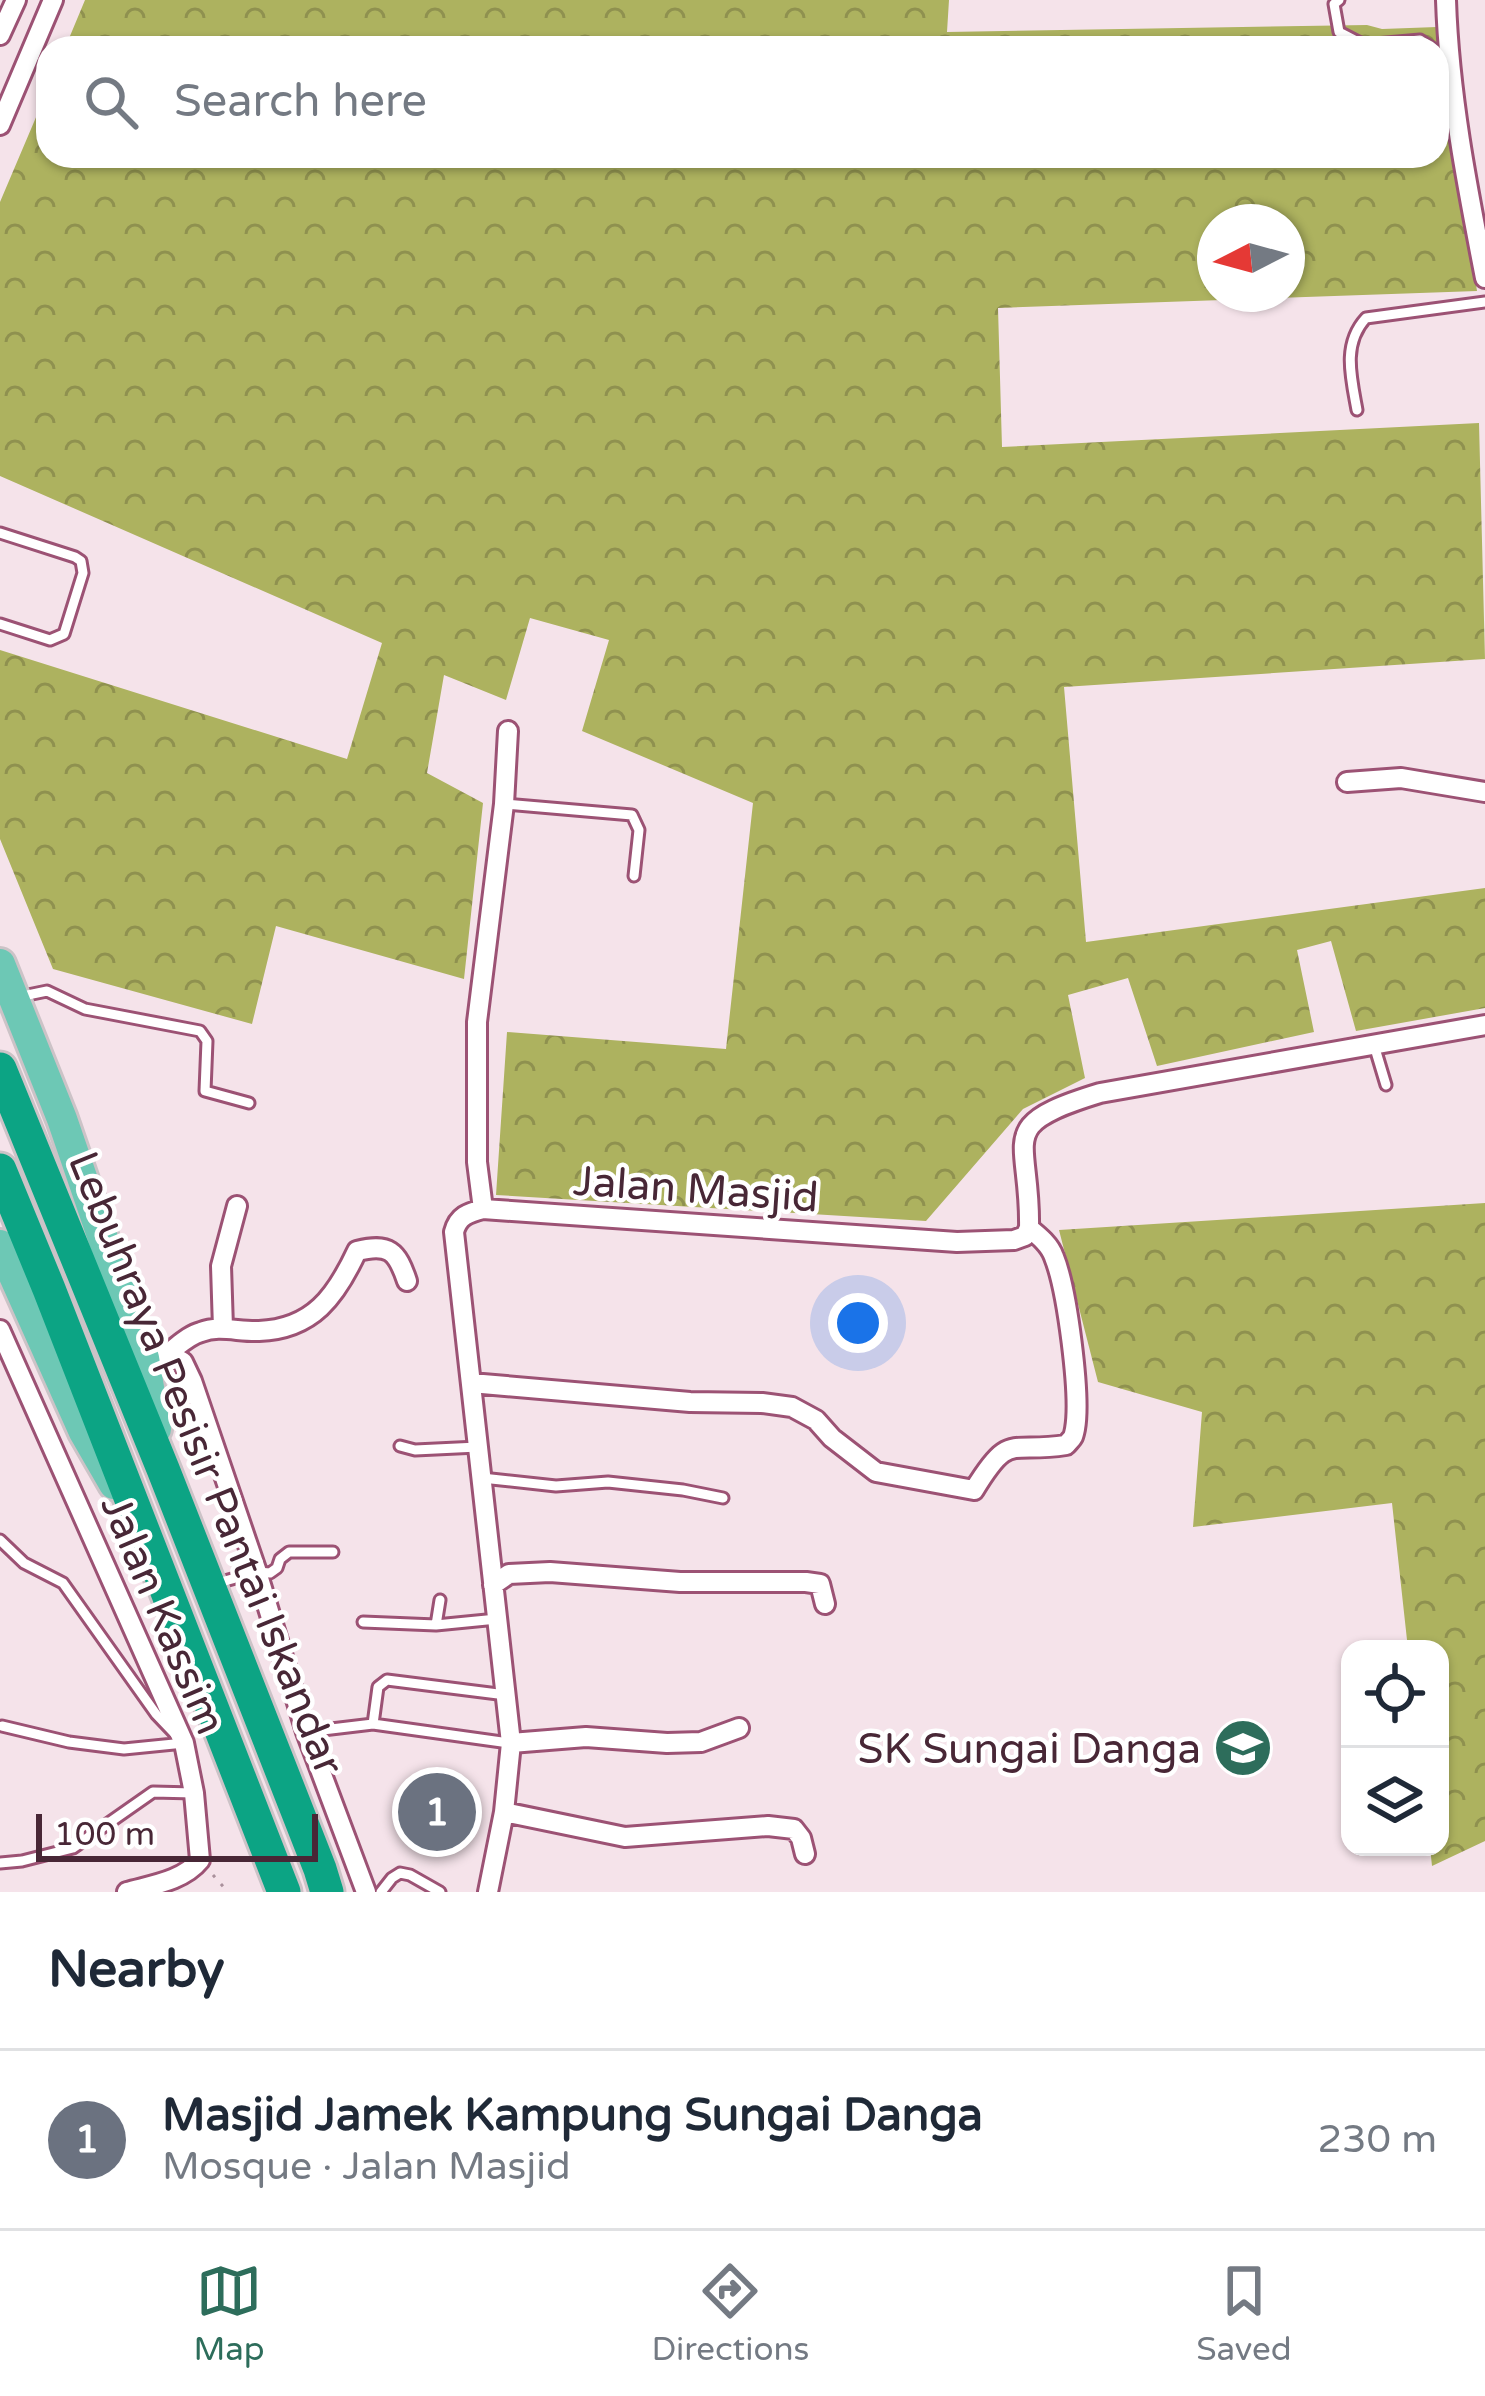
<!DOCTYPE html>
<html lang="en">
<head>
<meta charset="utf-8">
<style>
  body { margin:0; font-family:"Varela Round",sans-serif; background:#f2f2f3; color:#1f2937 }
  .controls { position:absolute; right:36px; bottom:36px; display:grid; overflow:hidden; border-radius:24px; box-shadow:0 3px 9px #0004 }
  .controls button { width:108px; height:108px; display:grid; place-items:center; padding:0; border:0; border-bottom:3px solid #e0e1e3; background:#fff; color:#1f2937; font:60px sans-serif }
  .compass { position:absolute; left:1197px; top:204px; width:108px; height:108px; border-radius:50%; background:#fff; box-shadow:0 3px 9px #0004; rotate:264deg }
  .scale { position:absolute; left:36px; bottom:30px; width:282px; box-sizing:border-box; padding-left:12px; border:6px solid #482736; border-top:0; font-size:33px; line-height:42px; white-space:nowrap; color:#482736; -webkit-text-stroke:9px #fff; paint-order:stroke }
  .you { position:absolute; left:858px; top:1323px; width:42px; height:42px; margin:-30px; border:9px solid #fff; border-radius:50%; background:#1a73e8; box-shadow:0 0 0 18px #1a73e833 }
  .badge { display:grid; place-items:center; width:78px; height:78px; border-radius:50%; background:#2d6d5b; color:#fff; font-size:39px; font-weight:700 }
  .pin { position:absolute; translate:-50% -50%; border:6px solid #fff; box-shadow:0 3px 12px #0006 }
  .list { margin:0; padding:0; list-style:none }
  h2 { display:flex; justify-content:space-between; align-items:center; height:156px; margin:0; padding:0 48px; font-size:51px }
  h2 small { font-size:39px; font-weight:400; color:#747a83 }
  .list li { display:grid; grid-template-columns:78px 1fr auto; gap:36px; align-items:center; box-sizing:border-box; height:180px; padding:0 48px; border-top:3px solid #e0e1e3 }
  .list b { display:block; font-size:45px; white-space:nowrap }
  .list p { margin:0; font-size:39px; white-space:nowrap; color:#747a83 }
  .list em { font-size:39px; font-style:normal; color:#747a83 }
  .icon { flex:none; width:66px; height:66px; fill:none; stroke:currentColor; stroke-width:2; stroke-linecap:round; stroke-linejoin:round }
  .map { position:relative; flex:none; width:1485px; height:1892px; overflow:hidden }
  .search { position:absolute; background:#fff; box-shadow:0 3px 9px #0004; left:36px; right:36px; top:36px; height:132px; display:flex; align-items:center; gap:30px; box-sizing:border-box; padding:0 42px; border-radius:36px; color:#747a83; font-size:45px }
  .sheet { height:336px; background:#fff }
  nav { display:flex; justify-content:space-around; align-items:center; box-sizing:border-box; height:168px; border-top:3px solid #e0e1e3; background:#fff; font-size:33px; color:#747a83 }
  nav a { display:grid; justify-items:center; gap:6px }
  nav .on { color:#2d6d5b }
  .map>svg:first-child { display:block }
</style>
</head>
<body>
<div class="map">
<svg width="1485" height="1892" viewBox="0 0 1485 1892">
  <defs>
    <pattern id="forest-crowns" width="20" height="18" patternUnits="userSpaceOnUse" patternTransform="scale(3)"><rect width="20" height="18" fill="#adb25f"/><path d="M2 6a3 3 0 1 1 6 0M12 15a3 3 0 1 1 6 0" fill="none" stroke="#8f914f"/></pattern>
  </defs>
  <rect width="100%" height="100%" fill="#f5e3ea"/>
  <path fill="url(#forest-crowns)" fill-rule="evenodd" d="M85 0H949L947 32 1367 25 1382 29 1437 27 1477 291 998 308 1002 447 1479 423 1485 659 1064 687 1086 942 1485 888V1008L1356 1031 1331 941 1297 950 1314 1032 1157 1066 1128 978 1068 995 1085 1078 1023 1109 926 1221 496 1195 507 1032 726 1049 753 803 582 731 609 640 530 618 506 700 444 675 427 773 483 803 464 979 276 926 252 1024 53 969 0 839V650L347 759 382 643 0 476V202L48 89V156H1437V48H65ZM1215 222H1287V294H1215Z
    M1485 1203V1841L1432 1866 1430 1847H1440V1649H1408L1392 1503 1193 1527 1202 1412 1098 1382 1059 1230Z"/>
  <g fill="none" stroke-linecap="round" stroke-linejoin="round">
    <defs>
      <path id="lane" d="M1339 0 1334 4 1339 32 1364 45 1420 40 1432 48
        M1357 410C1351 377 1342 344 1366 318L1485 302
        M0 533 75 557 81 561 83 573 64 634 50 640 0 624
        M504 804 632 815 639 830 634 876
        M18 997 47 991 85 1009 200 1031 207 1041 205 1091 249 1103
        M1374 1045 1386 1085
        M400 1446 415 1450 478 1447
        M482 1478 556 1486 608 1482 683 1490 723 1498
        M0 1540 24 1563 63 1583 156 1714 176 1735
        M214 1584 257 1572 270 1573 277 1568 280 1559 289 1552H333
        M363 1622 436 1625 497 1619
        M436 1625 440 1600
        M373 1724 378 1687 387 1680 506 1695
        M2 1726 69 1742 124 1749 184 1743
        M306 1732 373 1724 509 1743
        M0 1863 22 1861 73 1848 153 1792 194 1793
        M381 1892 392 1878 400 1873 410 1875 440 1892"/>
      <path id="street" d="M1446 0C1449 94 1467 186 1485 278
        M0 35 16 0
        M0 125 53 0
        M1347 782 1401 778 1485 792
        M483 1209 477 1162V1022L504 804 508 731
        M223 1328 221 1266 237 1206
        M0 1330 184 1743 194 1793 200 1860C183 1881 152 1885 127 1892
        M168 1353C178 1346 189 1335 201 1332 219 1325 239 1332 259 1331 313 1329 336 1296 357 1251 389 1243 397 1251 407 1281
        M144 1358 168 1353 183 1362 192 1381 257 1572 306 1732 366 1892
        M471 1383 690 1402 762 1403 792 1407 816 1420 832 1438 876 1472 974 1490C1010 1431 1009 1454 1066 1445 1073 1437 1073 1439 1075 1429 1081 1395 1067 1289 1054 1257 1050 1245 1039 1236 1029 1228
        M493 1585 509 1574 550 1572 680 1582H806L820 1584 825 1604
        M511 1743 586 1737 667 1743 701 1742 739 1728
        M504 1812 625 1837 768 1826 794 1829 801 1838 805 1854
        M488 1892 504 1812 511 1743 454 1232C458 1216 468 1213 483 1209L957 1242 1014 1240 1025 1236 1029 1228C1031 1136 992 1126 1100 1093L1485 1025"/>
      <path id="primary" d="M0 964 62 1119 144 1358 156 1429
        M0 1245 84 1432 114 1484"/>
      <path id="highway" d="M0 1069 163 1469 320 1869 327 1892
        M0 1170 49 1289 284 1892"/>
    </defs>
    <use href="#lane" stroke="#9c5274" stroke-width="15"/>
    <use href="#street" stroke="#9c5274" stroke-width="24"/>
    <use href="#primary" stroke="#ccc3c7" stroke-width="36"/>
    <use href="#highway" stroke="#ccc3c7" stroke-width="39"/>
    <path stroke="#aa919c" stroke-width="3" stroke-dasharray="3 9" stroke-linecap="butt" d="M213 1875 228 1892"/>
    <use href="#lane" stroke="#fff" stroke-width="9"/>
    <use href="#street" stroke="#fff" stroke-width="18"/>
    <use href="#primary" stroke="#6dc8b5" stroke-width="30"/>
    <use href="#highway" stroke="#0ca484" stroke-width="33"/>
  </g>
  <defs>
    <symbol id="school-disc" viewBox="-11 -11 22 22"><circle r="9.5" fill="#2d6d5b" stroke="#fff"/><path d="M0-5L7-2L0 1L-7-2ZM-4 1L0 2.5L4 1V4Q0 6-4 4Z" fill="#fff"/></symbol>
  </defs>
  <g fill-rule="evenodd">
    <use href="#school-disc" x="1210" y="1715" width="66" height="66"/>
  </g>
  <g text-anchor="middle" stroke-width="9" stroke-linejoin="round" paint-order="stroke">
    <g font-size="42" fill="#482736" stroke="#fff">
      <text transform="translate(696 1188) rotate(4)" y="15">Jalan Masjid</text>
      <text transform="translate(207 1463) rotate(68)" y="15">Lebuhraya Pesisir Pantai Iskandar</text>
      <text transform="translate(164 1614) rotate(67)" y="15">Jalan Kassim</text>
    </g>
    <g font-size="42" fill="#482736" stroke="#fff" text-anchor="end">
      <text x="1201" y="1763">SK Sungai Danga</text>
    </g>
  </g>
</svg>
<div class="controls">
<button><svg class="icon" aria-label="locate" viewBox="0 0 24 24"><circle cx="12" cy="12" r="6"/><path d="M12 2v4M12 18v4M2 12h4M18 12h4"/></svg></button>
<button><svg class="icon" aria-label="layers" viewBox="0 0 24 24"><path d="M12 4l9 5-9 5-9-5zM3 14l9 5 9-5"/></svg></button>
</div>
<svg class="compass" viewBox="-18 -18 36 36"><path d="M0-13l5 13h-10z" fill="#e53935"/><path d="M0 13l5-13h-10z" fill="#747a83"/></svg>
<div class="scale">100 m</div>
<div class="you"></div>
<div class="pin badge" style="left:437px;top:1812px;background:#6b7280">1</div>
<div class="search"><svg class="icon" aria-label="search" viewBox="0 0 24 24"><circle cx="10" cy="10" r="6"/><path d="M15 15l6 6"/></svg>Search here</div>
</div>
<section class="sheet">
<h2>Nearby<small></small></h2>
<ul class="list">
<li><span class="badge" style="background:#6b7280">1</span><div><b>Masjid Jamek Kampung Sungai Danga</b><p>Mosque · Jalan Masjid</p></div><em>230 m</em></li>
</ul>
</section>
<nav>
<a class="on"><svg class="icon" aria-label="map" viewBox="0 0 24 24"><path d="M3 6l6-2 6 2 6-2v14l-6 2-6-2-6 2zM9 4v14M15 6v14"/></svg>Map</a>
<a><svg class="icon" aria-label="directions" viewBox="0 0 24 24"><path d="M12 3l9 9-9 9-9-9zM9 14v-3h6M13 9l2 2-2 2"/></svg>Directions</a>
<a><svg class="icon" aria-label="saved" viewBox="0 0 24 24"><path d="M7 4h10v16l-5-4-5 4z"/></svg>Saved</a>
</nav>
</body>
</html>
